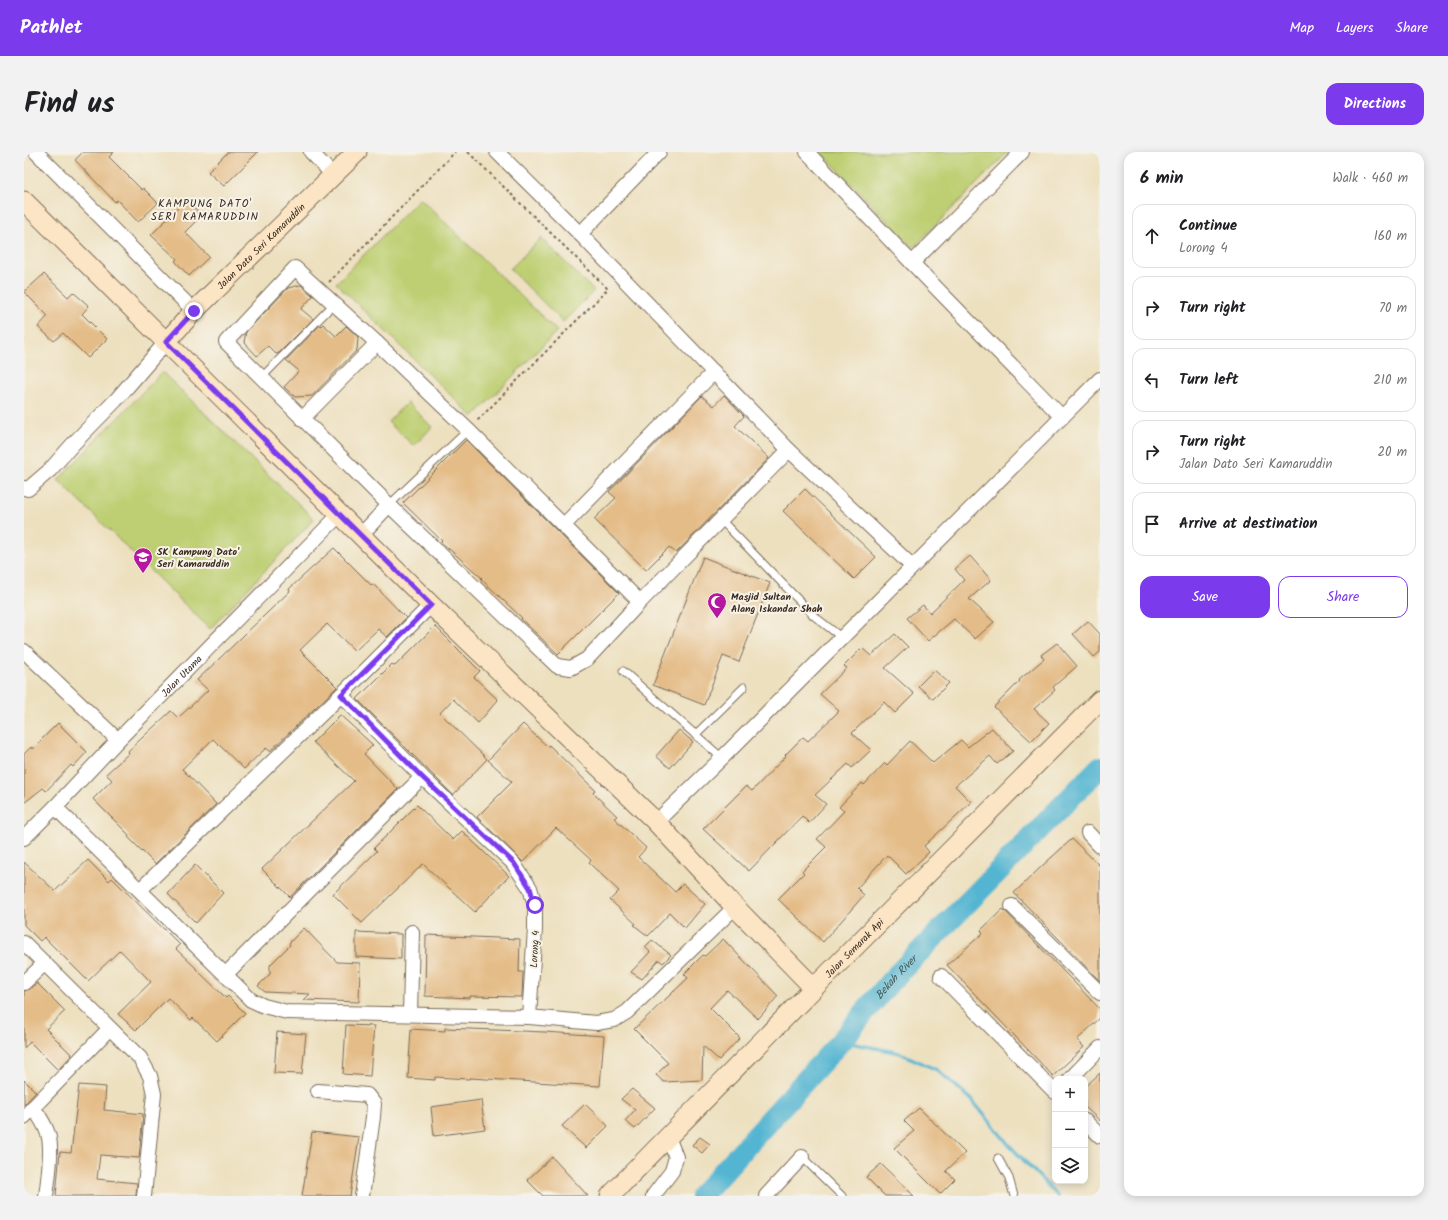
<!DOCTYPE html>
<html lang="en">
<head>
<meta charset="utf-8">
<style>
  body { margin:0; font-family:Kalam,sans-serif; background:#f2f2f2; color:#202124 }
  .controls { position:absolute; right:12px; bottom:12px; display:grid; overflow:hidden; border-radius:8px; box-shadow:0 2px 10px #0003 }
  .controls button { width:36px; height:36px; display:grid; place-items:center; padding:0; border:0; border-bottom:1px solid #e0e0e0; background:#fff; color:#202124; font:20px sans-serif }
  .stop { position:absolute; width:12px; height:12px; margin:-9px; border:3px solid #7c3aed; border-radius:50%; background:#fff }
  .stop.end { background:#7c3aed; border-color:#fff; box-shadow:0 1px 4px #0008 }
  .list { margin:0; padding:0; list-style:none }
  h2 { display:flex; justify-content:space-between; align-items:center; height:52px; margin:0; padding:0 16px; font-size:17px }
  h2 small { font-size:13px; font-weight:400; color:#757577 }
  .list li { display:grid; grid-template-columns:26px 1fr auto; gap:12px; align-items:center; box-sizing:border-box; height:64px; margin:0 8px 8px; padding:0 8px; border:1px solid #e0e0e0; border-radius:12px }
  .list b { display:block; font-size:15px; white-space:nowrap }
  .list p { margin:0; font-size:13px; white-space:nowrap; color:#757577 }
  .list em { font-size:13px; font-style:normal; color:#757577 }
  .actions { display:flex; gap:8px; padding:12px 16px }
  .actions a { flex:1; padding:9px 0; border:1px solid #7c3aed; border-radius:12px; text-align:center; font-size:14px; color:#7c3aed }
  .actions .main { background:#7c3aed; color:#fff }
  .icon { flex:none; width:22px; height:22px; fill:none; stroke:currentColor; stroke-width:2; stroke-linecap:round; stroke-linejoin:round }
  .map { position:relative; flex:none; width:1076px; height:1044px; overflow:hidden; border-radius:12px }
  header { display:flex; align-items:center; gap:24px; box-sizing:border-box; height:56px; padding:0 20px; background:#7c3aed; color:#fff }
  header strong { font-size:19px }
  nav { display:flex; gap:22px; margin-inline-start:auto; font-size:14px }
  .intro { display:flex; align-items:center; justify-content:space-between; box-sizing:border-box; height:96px; padding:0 24px }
  h1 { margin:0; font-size:28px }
  .button { padding:10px 18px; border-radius:12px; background:#7c3aed; color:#fff; font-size:14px; font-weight:700 }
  main { display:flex; gap:24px; padding:0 24px }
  aside { flex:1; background:#fff; border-radius:12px; box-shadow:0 2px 10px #0003 }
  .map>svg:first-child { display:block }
</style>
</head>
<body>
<header>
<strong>Pathlet</strong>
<nav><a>Map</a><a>Layers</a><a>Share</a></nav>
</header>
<div class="intro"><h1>Find us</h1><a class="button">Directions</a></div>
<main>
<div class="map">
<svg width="1076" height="1044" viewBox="0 0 1076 1044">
  <rect width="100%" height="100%" fill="#f7f3e8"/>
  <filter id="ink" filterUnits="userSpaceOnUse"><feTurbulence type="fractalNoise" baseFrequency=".025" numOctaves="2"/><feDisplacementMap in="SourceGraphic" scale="8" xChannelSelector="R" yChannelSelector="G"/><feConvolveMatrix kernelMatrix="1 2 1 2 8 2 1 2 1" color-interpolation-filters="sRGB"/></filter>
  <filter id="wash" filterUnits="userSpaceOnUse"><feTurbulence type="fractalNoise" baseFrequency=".012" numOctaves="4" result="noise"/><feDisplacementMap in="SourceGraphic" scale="16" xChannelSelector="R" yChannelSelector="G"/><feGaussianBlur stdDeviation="0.9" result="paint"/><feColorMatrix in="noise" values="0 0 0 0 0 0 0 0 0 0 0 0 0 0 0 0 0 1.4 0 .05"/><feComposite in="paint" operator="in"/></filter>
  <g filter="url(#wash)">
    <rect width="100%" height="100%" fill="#ede0bf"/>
    <path fill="#bdcf72" stroke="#7c7c48" d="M797 0H984L889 96Z
      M396 46 533 179 449 265 312 131Z
      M517 86 570 139 539 170 486 117Z
      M138 220 290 367 186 477 34 328Z
      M383 250 408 275 390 294 364 270Z"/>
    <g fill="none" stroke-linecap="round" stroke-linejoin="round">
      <path stroke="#53b5d2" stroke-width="3.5" d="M817 889 876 901 913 918 947 947 985 993 1034 1044"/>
      <path stroke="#53b5d2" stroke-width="22" id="s1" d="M677 1044 817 889 866 830 1076 615"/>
    </g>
    <g id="blocks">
      <path fill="#e4bc87" d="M59 0H90L85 5 118 38 119 36 134 51 114 70 93 48 91 50 51 8Z
        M204 0H234L200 34 184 20Z
        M162 48 178 63 161 80 185 105 165 124 151 109 153 107 127 83Z
        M20 122 44 145 49 140 65 154 58 162 83 187 64 206 39 181 30 189 14 175 24 164 0 140Z
        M277 133 289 144 277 157 289 167 255 201 252 202 244 194 233 204 220 190 222 180 264 136Z
        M299 172 312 184 322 174 334 185 333 198 288 244 271 245 260 235 275 219 262 208 296 173 297 174Z
        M700 243 720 264 711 274 745 306 652 401 645 395 622 418 570 367 592 346 585 340 678 244 690 254Z
        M442 288 595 441 534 502 497 467 498 466 457 427 458 426 417 390 418 389 379 351Z
        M781 337 852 405 830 427 759 359Z
        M310 396 347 433 349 432 382 466 363 485 354 477 331 499 303 472 276 498 313 535 246 599 242 596 220 617 189 587 158 617 192 652 131 712 104 685 105 683 69 647 88 628 82 622 105 601 104 599 147 559 154 566 184 538 173 528 266 439 265 437Z
        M946 404 967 428 945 447 970 470 951 487 930 467 904 489 883 466 899 453 906 461 940 428 931 417Z
        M679 405 746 431 715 510 699 504 680 553 629 533Z
        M1064 469 1076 482V500L1070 505 1049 482Z
        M411 474 456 519 450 525 474 548 454 571 429 547 416 561 463 607 429 643 333 547 368 512 371 514Z
        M871 482 884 495 861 516 890 542 871 561 860 550 828 581 847 598 828 616 824 612 791 643 802 652 785 671 778 664 725 719 679 677 722 634 728 639 762 604 761 603 779 585 784 589 815 559 796 542 823 516 820 514 838 496 847 504Z
        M1033 491 1053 514 1029 535 1031 538 1010 557 1025 571 1007 589 970 555 996 529 995 528 1020 507 1017 503Z
        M910 518 925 531 909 547 894 534Z
        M316 563 349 593 340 602 374 637 266 745 238 717 330 629 289 590Z
        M34 571 63 600 49 615 47 613 22 639 19 636 0 651V602L7 595 8 597Z
        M499 572 524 595 525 593 571 638 569 641 593 664 590 666 622 696 614 705 651 740 659 732 681 752 661 776 646 761 624 784 610 773 612 772 586 748 595 739 565 711 567 708 532 676 499 710 453 665 488 630 464 608Z
        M968 576 989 599 973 612 966 604 931 634 947 650 900 694 905 700 882 722 863 703 833 736 840 743 799 790 754 747 780 721 778 719 802 695 793 687 820 659 815 655 838 631 840 633 861 611 863 613 886 589 909 611 937 588 944 595Z
        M655 578 669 590 646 616 632 604Z
        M393 653 429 688 438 679 485 724 451 760 399 712 338 771 309 742 353 699 350 696Z
        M1048 687 1076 714V829L990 741 1018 714Z
        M64 708 85 729 88 726 156 793 152 797 172 816V817L202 846 204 844 221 861 193 889 169 866 167 868 144 846 112 878 94 862 127 830 96 798 64 829 20 785 16 789 0 773V710L31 739Z
        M171 713 199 741 172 771 144 742Z
        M979 757 1076 857V866L1053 888 1060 895 1029 924 923 813 959 781 957 778Z
        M280 776 313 810 336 811 335 850 280 848 286 842 241 840 234 834 246 822V813L266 793 265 791Z
        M332 780 377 782V807L332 805Z
        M402 783 496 787 495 820H499L498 845 446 844V846L401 844Z
        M699 787 754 844 734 867 703 838 686 856 716 886 695 908 679 894 678 928 640 930 632 923 644 911 610 877 664 826 660 822 679 803 681 804Z
        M628 788 647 803 639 811 635 808 618 827 607 820 626 800 621 795Z
        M13 831 41 859 22 877 48 903 34 918 6 890 0 896V839L6 837Z
        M322 873 350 874 346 924 319 922Z
        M421 876 521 880 580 884 576 934 446 926 445 927 411 925V928L384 926 387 877 421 879Z
        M253 880 282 882 278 922 250 921Z
        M1076 921V969L1061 955V935Z
        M0 928 12 940 0 953Z
        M55 933 82 935 80 958 119 962 115 1006 76 1003 73 1027 113 1031 112 1044H32L36 1000 47 1001Z
        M608 937 631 956 611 977 601 969 611 958 597 947Z
        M457 948 461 977 410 984 407 955Z
        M561 952 584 974 562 996 538 974Z
        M895 956 941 1001 922 1019 931 1027 916 1042 870 996 890 979 880 969Z
        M288 980 335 985 326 1044H278Z
        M676 985 686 992 678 1001 668 993Z
        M528 1005 564 1044H519L503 1028Z
        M857 1012 890 1044H861L842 1025Z"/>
    </g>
  </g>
  <g filter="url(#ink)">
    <use href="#blocks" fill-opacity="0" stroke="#796a56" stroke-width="1"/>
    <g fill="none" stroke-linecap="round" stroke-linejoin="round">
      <defs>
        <path id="lane" d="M237 226 310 152
          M365 353 444 278
          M697 368 790 464 817 485
          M599 519 698 606
          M671 583 720 535
          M778 1005 818 1044
          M974 1006 985 1026 990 1044"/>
        <g id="street">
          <path d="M12 0 170 159"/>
          <path d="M287 0 310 24"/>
          <path d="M473 0 556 82 765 298 888 414"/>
          <path d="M783 0 888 111 1038 265"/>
          <path d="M556 82 635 0"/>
          <path d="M888 111 998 0"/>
          <path d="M278 267 353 191"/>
          <path d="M0 336 4 337 26 318 49 292 92 248 142 190"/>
          <path d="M540 373 690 220"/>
          <path d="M337 383 365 353"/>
          <path d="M616 450 444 278 353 191 271 116 202 190 365 353 533 514 547 516 563 507 616 450 765 298"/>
          <path d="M0 499 94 588"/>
          <path d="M317 543 398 625 489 711 506 736 511 753V777L505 865"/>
          <path d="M31 655 227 848 240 854 263 860 505 865 572 871 590 868 603 860 711 755"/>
          <path d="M632 670 698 606 1076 227"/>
          <path d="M1064 681 1076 694"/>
          <path id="s2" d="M0 686 31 655 94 588 316 362"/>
          <path d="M116 738 317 543 407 453"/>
          <path d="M988 754 1076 841"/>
          <path d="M0 791 116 906 126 924 130 942 120 1044"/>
          <path d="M202 822 398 625"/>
          <path d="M917 824 1031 940"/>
          <path d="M0 831 21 811"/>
          <path d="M386 862 388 780"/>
          <path d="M1046 927 1076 896"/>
          <path d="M294 939 343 943 350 952 349 965 338 1044"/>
          <path d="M9 955C15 964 21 972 24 982 29 996 24 1028 22 1044"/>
          <path d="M0 965 85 877"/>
          <path d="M1061 969 1076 984"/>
          <path d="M629 1044 648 1019 652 1005 644 985"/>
          <path d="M742 1044 778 1005"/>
        </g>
        <g id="secondary">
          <path d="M0 49 407 453 632 670 711 755 790 836"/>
          <path id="s3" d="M142 190 170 159 333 0"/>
          <path id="s4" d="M586 1044 790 836 1076 548"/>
        </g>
      </defs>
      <use href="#lane" stroke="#796a56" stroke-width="9"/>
      <use href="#street" stroke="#796a56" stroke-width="16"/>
      <use href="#secondary" stroke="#796a56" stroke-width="21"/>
      <path stroke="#796a56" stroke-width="2" stroke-dasharray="3 3" stroke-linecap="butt" d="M444 0 584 137 452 270
        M305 130 431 0"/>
      <use href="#lane" stroke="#fff" stroke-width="7"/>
      <use href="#street" stroke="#fff" stroke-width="14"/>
      <use href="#secondary" stroke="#fce5c4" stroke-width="19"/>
    </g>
  </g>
  <g fill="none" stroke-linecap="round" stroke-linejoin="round" filter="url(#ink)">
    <path stroke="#7c3aed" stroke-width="5" d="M170 159 142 190 407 453 317 543 398 625 490 711 506 736 511 753"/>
  </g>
  <defs>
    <symbol id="school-pin" viewBox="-11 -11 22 30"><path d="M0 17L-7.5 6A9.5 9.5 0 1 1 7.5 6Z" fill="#b5179e" stroke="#f7f3e8"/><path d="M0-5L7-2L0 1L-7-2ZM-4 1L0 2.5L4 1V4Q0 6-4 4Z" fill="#fff"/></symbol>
    <symbol id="mosque-pin" viewBox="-11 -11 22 30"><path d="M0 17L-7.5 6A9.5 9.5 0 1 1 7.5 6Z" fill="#b5179e" stroke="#f7f3e8"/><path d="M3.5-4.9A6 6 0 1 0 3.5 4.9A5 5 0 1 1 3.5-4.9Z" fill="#fff"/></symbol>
  </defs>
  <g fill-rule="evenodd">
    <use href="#school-pin" x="108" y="394" width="22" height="30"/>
    <use href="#mosque-pin" x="682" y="439" width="22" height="30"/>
  </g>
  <g text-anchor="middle" stroke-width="4" stroke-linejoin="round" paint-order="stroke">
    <g font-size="10" fill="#3b2a1e" stroke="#f7f3e8">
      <text dy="4" stroke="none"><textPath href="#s3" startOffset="135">Jalan Dato Seri Kamaruddin</textPath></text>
      <text dy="4" stroke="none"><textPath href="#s2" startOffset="226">Jalan Utama</textPath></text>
      <text dy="4" stroke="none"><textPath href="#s4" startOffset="348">Jalan Semarak Api</textPath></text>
      <text transform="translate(510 797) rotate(-87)" y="4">Lorong 4</text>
    </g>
    <g font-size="10" font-weight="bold" fill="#3b2a1e" stroke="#f7f3e8" text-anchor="start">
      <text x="133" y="403">SK Kampung Dato'<tspan x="133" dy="12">Seri Kamaruddin</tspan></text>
      <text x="707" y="448">Masjid Sultan<tspan x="707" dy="12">Alang Iskandar Shah</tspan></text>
    </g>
    <g font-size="11" letter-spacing="1" fill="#3b2a1e" stroke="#f7f3e8">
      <text x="181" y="55">KAMPUNG DATO'<tspan x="181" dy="13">SERI KAMARUDDIN</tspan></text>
    </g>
    <g font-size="11" font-style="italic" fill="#435b5d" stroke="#f7f3e8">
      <text dy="4" stroke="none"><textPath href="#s1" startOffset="293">Bekah River</textPath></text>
    </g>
  </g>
</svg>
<div class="controls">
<button>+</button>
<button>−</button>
<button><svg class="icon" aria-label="layers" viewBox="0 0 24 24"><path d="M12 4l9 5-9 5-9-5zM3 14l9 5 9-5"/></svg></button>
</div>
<div class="stop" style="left:511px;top:753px"></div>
<div class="stop end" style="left:170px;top:159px"></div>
</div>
<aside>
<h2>6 min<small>Walk · 460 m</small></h2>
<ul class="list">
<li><svg class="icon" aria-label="ahead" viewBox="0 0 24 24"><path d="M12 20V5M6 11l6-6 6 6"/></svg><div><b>Continue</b><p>Lorong 4</p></div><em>160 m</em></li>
<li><svg class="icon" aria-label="right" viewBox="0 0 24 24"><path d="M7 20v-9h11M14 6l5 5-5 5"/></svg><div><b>Turn right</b></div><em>70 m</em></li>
<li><svg class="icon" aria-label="left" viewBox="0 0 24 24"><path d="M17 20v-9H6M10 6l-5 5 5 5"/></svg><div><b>Turn left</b></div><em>210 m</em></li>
<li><svg class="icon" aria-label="right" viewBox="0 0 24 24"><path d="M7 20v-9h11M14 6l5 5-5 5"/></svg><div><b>Turn right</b><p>Jalan Dato Seri Kamaruddin</p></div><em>20 m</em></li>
<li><svg class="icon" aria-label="arrive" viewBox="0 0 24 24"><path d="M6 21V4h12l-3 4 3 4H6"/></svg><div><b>Arrive at destination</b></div></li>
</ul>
<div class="actions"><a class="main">Save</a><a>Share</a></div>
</aside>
</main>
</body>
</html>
